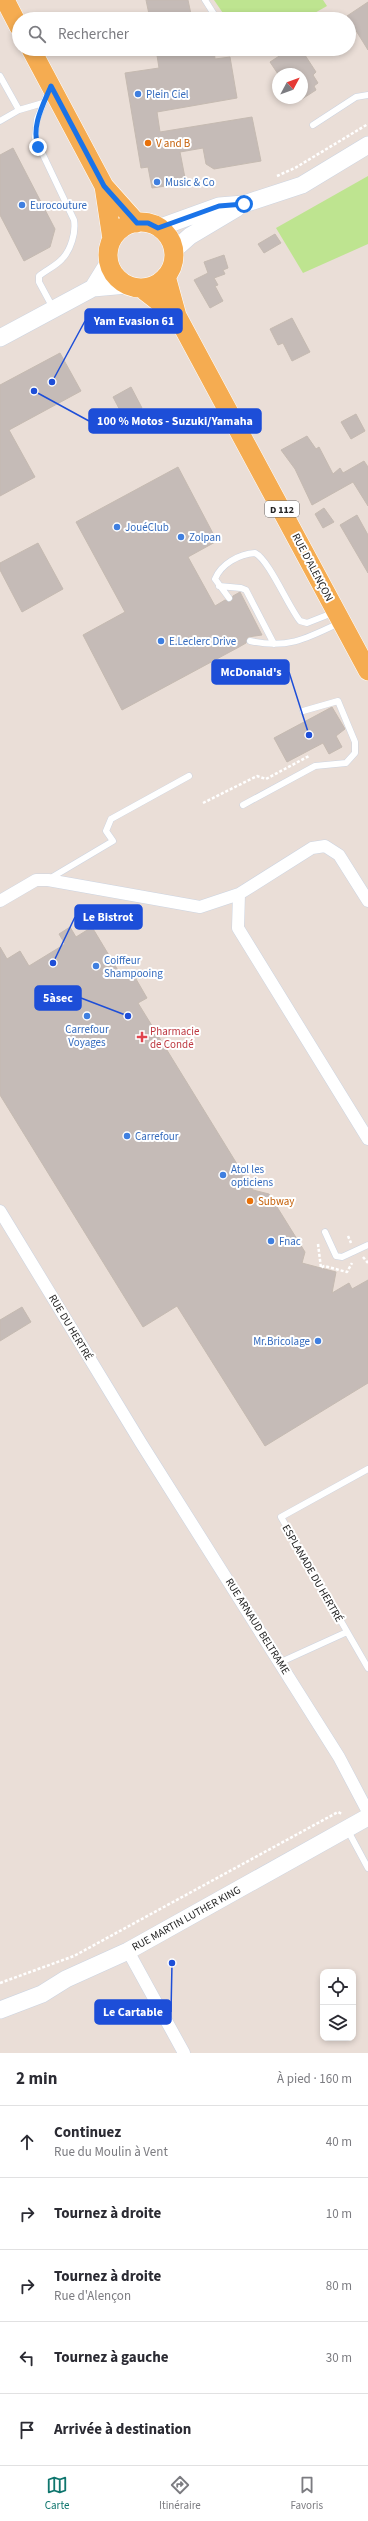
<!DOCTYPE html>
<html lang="fr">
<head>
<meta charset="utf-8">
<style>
  body { margin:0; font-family:"Source Sans 3",sans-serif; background:#f2f2f3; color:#2b2b33 }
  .controls { position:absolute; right:12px; bottom:12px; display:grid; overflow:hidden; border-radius:8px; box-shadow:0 2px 6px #0003 }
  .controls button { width:36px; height:36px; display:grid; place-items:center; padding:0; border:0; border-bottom:1px solid #e1e1e2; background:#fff; color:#2b2b33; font:20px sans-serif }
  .compass { position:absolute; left:272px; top:68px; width:36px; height:36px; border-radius:50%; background:#fff; box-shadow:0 2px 6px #0003; rotate:49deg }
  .stop { position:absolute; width:12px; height:12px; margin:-9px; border:3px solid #1a73e8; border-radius:50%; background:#fff }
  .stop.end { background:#1a73e8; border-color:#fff; box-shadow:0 1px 4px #0008 }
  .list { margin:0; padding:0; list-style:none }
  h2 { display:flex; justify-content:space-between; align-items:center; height:52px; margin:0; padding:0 16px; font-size:17px }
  h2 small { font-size:13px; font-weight:400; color:#7c7c81 }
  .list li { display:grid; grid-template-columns:26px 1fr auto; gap:12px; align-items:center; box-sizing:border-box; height:72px; padding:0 16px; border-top:1px solid #e1e1e2 }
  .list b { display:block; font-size:15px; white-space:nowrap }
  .list p { margin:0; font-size:13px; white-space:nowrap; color:#7c7c81 }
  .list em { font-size:13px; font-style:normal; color:#7c7c81 }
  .icon { flex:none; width:22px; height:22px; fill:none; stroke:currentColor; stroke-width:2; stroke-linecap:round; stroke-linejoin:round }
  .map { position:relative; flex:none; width:368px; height:2053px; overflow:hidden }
  .search { position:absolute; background:#fff; box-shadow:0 2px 6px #0003; left:12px; right:12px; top:12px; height:44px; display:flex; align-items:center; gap:10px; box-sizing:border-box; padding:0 14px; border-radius:22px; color:#7c7c81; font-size:15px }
  .sheet { height:412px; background:#fff }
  nav { display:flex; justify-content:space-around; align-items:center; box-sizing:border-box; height:56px; border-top:1px solid #e1e1e2; background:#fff; font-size:11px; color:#7c7c81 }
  nav a { display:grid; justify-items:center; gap:2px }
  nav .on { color:#0f766e }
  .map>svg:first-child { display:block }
</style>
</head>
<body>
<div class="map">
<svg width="368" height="2053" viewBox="0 0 368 2053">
  <rect width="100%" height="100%" fill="#eaded7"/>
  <path fill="#bee490" d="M214 0H323L327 6 304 19H227Z
    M368 176V244L303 273 276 228Z"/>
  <path fill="#c5bbb7" stroke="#c5bab1" d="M146 0H188L192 19H150Z
    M368 2V50L347 16Z
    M156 49H214L215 59 230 57 237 98 157 112 160 132 252 117 261 161 214 169 206 164 203 148 180 152 186 183 152 188 148 167 141 168 125 73 159 68Z
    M290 49H301L316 72 313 75 318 83 314 86 316 90 302 99V74H278L270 62Z
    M13 148 55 229 50 247 24 261 0 215V155Z
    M275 234 281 243 264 253 258 244Z
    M224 255 228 268 223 270 225 274 214 278 218 285 215 286 223 301 210 308 194 280 208 273 204 262Z
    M292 318 310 352 292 361 283 343 278 345 270 329Z
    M60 353 81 391 9 430 35 477 0 496V385Z
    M131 387 142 408 124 418 113 397Z
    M356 414 365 431 351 439 341 422Z
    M307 436 316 449 319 447 333 474 340 468 343 473 364 461 368 467V506L353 482 312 505 295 469 281 450Z
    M178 467 217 541 188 557 215 606 225 600 231 602 233 596 240 592 262 635 248 637 246 643 239 647 122 710 83 635 125 612 76 522Z
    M324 508 334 522 323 528 315 514Z
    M357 515 368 535V573L340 525Z
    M38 543 63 589 22 612 0 570V563Z
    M332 707 345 729 336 736 342 747 329 754 323 743 287 762 274 738Z
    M70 927 76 937 92 927 122 977 132 972 147 998 138 1003 253 1190 269 1194 305 1252 302 1263 336 1272 332 1293 349 1283 352 1289 368 1280V1383L265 1446 177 1306 143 1327 0 1095V947L7 959 20 951 29 966 65 944 59 934Z
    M22 1307 31 1322 0 1341V1320Z"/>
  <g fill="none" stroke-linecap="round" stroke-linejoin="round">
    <defs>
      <path id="lane" d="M205 0 217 19
        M234 49 235 51
        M0 76 19 110
        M49 90 37 119 35 138 74 220C76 232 71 250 62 259 56 266 46 270 39 276V282L53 308
        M0 121 19 110 43 103
        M313 125 356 97 368 95
        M219 586 241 588 246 590 274 644
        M229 598 215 579C221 564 239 554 255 553 269 560 288 606 300 621L307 623 335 612
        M250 641C287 649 306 639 339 623
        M243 805 315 766 346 763 355 753V742L338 701 303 711
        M49 879 113 841 106 831 111 819 189 776
        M325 1232 336 1256 342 1257 368 1245
        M368 1469 281 1517 368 1668
        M281 1662 347 1632
        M347 1829 368 1868"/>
      <path id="street" d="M239 894 238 928 368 1139
        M0 901 36 880H48L200 907 239 894 312 848 325 846 339 855 368 901
        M0 1211 141 1443 339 1757 368 1812
        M128 1951 184 2053"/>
      <path id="secondary" d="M158 228 219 206 244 204 302 185 368 145
        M173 251 190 236 237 208
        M93 288 109 262
        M0 338 93 288 127 285
        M0 2010 42 1994 66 1979 128 1951 368 1817"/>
      <path id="primary" d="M5 0 19 27
        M31 49 104 186 137 223
        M104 186 112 239
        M108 255a33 33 0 1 1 66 0a33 33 0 1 1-66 0Z
        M166 276 177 316 368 671
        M141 288 177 316"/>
    </defs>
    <use href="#lane" stroke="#ccd4e1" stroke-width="7"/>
    <use href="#street" stroke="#ccd4e1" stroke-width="13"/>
    <use href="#secondary" stroke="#ccd4e1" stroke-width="18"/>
    <use href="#primary" stroke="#fff" stroke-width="20"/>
    <path stroke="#fff" stroke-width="2.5" stroke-dasharray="3 2" stroke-linecap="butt" d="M277 176 295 168 368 124
      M203 803 257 776 266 779 309 756
      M348 1236 351 1243
      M318 1244 321 1268 324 1266 347 1272 352 1263
      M363 1257 368 1263
      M0 1983 74 1956 338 1812 342 1814"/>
    <use href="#lane" stroke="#fff" stroke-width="6"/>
    <use href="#street" stroke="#fff" stroke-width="12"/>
    <use href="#secondary" stroke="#fff" stroke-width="17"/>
    <use href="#primary" stroke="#f5ac51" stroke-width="19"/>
  </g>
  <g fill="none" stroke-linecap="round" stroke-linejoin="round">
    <path stroke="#1a73e8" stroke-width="5" d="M38 147C31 126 43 105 51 86L104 186 137 223H148L158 228 219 206 244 204"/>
  </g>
  <g fill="#3f7fe0" stroke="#fff" stroke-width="1.5">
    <circle cx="138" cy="94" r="4"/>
    <circle cx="157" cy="182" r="4"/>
    <circle cx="22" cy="205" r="4"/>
    <circle cx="117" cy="527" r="4"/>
    <circle cx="181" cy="537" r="4"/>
    <circle cx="161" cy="641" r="4"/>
    <circle cx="96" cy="966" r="4"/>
    <circle cx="87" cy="1016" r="4"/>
    <circle cx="127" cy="1136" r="4"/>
    <circle cx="223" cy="1175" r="4"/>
    <circle cx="271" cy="1241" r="4"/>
    <circle cx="318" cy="1341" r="4"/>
  </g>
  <g fill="#e8710a" stroke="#fff" stroke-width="1.5">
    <circle cx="148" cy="143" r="4"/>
    <circle cx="250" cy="1201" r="4"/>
  </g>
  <path fill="#e0444e" stroke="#fff" stroke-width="1.5" d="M140 1031h4v4h4v4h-4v4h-4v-4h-4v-4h4z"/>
  <g text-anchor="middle" stroke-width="4" stroke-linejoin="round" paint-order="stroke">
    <rect fill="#fff" stroke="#676767" stroke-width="1" x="265" y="501" width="34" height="16" rx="3"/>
    <g font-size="10" font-weight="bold" fill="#262626">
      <text x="282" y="513">D 112</text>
    </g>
    <g font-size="11" fill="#366cbe" stroke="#fff" text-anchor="start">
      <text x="146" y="98">Plein Ciel</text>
      <text x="165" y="186">Music &amp; Co</text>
      <text x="30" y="209">Eurocouture</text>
      <text x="125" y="531">JouéClub</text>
      <text x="189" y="541">Zolpan</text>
      <text x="169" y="645">E.Leclerc Drive</text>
      <text x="104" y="964">Coiffeur<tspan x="104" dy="13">Shampooing</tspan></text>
      <text x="87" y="1033" text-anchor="middle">Carrefour<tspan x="87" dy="13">Voyages</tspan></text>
      <text x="135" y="1140">Carrefour</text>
      <text x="231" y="1173">Atol les<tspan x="231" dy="13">opticiens</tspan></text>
      <text x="279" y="1245">Fnac</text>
      <text x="310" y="1345" text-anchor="end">Mr.Bricolage</text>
    </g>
    <g font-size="11" fill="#c56008" stroke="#fff" text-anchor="start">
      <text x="156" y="147">V and B</text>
      <text x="258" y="1205">Subway</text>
    </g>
    <g font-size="11" fill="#262626" stroke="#fff">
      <text transform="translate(313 567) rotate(62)" y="4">RUE D'ALENÇON</text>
      <text transform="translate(71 1327) rotate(59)" y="4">RUE DU HERTRÉ</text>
      <text transform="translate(313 1573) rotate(60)" y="4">ESPLANADE DU HERTRÉ</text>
      <text transform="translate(258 1626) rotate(58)" y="4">RUE ARNAUD BELTRAME</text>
      <text transform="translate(186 1918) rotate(-29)" y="4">RUE MARTIN LUTHER KING</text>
    </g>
    <g font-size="11" fill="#be3a42" stroke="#fff" text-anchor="start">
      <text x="150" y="1035">Pharmacie<tspan x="150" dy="13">de Condé</tspan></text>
    </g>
  </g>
  <path fill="none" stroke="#1d4ed8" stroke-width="1.5" d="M52 382L85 321M34 391L89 421M309 735L289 672M53 963L75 917M128 1016L81 998M172 1963L171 2012"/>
  <g fill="#1d4ed8" stroke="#fff" stroke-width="1.5">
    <circle cx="52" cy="382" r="4"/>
    <circle cx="34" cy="391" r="4"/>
    <circle cx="309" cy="735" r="4"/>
    <circle cx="53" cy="963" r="4"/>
    <circle cx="128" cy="1016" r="4"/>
    <circle cx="172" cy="1963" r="4"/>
  </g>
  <g fill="#1d4ed8" stroke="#1d4ed8" stroke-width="1.5">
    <rect x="85" y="309" width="97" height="24" rx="4"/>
    <rect x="89" y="409" width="172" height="24" rx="4"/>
    <rect x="212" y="660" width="77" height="24" rx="4"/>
    <rect x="75" y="905" width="67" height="24" rx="4"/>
    <rect x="35" y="986" width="46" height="24" rx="4"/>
    <rect x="95" y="2000" width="76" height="24" rx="4"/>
  </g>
  <g font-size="12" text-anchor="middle" font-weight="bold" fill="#fff">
    <text x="134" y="325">Yam Evasion 61</text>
    <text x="175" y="425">100 % Motos - Suzuki/Yamaha</text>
    <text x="251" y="676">McDonald's</text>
    <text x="108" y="921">Le Bistrot</text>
    <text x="58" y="1002">5àsec</text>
    <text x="133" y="2016">Le Cartable</text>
  </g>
</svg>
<div class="controls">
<button><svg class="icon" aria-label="locate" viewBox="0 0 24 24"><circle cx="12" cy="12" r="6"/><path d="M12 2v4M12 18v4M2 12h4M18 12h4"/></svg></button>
<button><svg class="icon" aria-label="layers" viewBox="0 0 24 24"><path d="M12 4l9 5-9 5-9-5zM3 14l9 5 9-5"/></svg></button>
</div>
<svg class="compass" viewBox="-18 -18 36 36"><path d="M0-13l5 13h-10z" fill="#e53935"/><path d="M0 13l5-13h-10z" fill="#7c7c81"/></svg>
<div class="stop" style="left:244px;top:204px"></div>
<div class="stop end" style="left:38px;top:147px"></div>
<div class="search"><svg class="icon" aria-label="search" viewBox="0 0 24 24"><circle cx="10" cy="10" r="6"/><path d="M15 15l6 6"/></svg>Rechercher</div>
</div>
<section class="sheet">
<h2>2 min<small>À pied · 160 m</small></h2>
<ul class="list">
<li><svg class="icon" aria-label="ahead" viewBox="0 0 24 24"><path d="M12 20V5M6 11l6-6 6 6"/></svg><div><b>Continuez</b><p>Rue du Moulin à Vent</p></div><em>40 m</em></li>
<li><svg class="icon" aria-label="right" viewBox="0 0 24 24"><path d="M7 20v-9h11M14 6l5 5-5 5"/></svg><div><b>Tournez à droite</b></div><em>10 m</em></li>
<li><svg class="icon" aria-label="right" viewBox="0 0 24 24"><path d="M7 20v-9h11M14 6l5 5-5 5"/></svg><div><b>Tournez à droite</b><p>Rue d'Alençon</p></div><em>80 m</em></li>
<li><svg class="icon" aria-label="left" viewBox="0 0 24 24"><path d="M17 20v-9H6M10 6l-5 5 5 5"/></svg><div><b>Tournez à gauche</b></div><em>30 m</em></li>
<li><svg class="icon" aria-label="arrive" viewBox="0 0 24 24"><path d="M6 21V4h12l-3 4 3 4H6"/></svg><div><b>Arrivée à destination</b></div></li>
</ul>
</section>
<nav>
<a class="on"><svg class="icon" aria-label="map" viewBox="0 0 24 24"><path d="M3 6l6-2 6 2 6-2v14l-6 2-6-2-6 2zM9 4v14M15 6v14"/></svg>Carte</a>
<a><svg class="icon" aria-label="directions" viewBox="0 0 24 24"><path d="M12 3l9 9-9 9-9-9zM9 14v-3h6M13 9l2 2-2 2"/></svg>Itinéraire</a>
<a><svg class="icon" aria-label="saved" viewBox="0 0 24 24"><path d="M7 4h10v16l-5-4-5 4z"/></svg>Favoris</a>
</nav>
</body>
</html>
